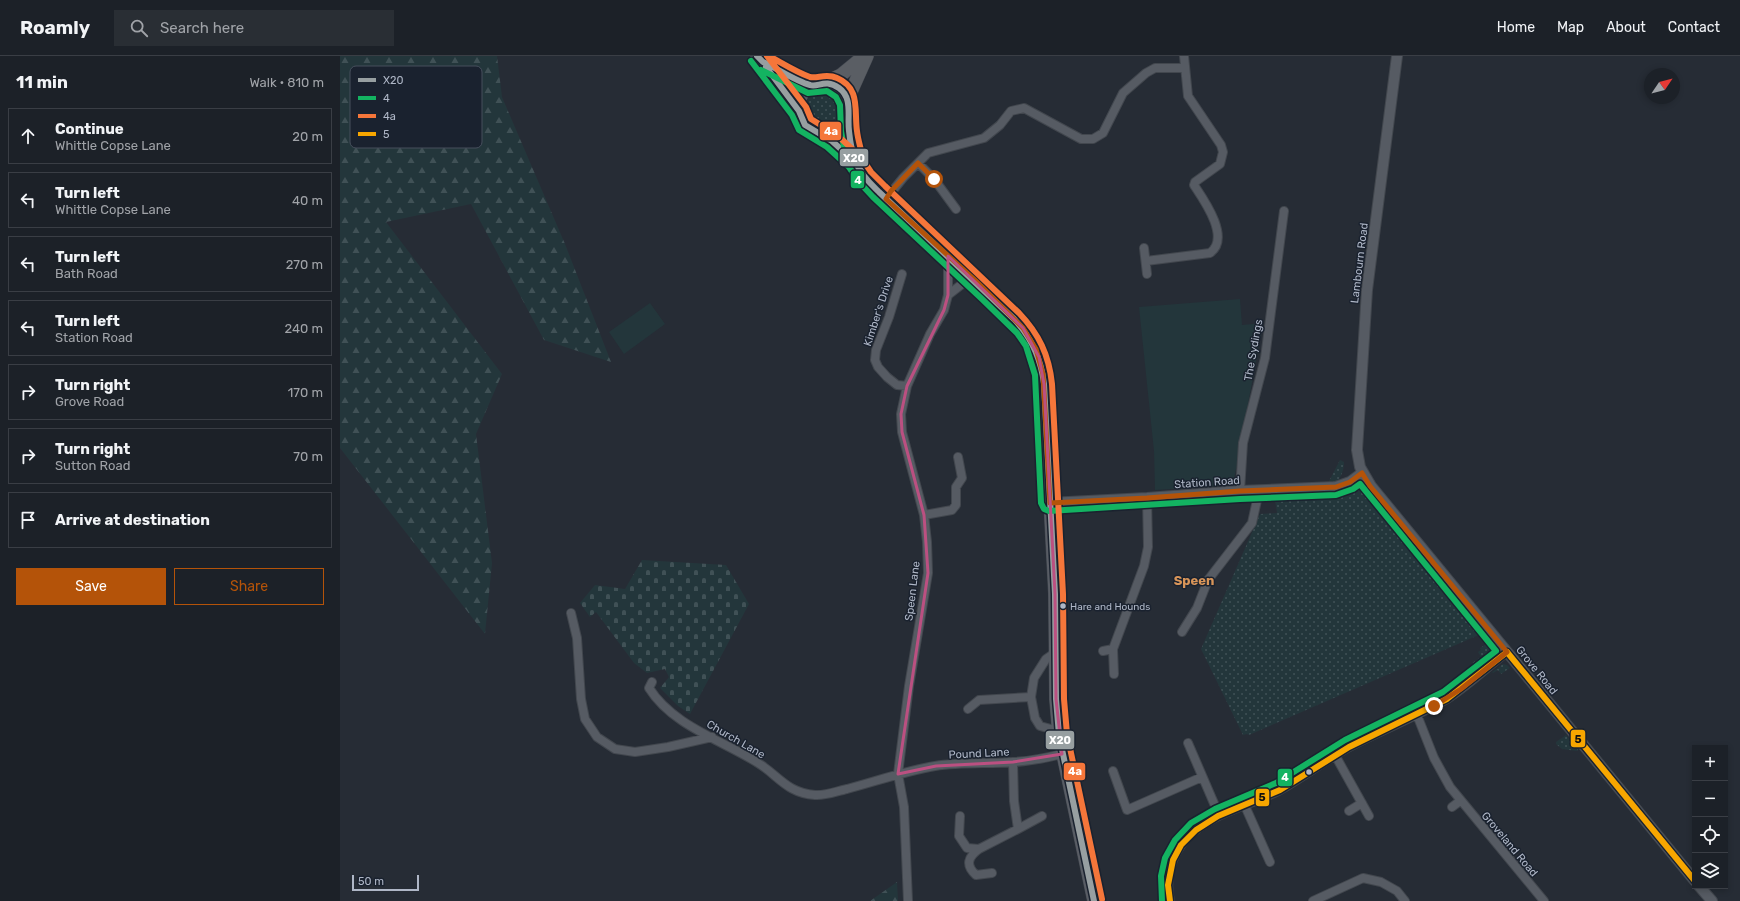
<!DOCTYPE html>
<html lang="en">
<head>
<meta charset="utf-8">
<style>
  body { margin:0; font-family:Rubik,sans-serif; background:#292e34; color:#f1f3f6 }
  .controls { position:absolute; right:12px; bottom:12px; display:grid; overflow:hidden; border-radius:0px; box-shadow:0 2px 6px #0003 }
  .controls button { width:36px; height:36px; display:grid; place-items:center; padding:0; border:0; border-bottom:1px solid #3a3e45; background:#1c2128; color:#f1f3f6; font:20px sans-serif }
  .compass { position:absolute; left:1304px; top:12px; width:36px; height:36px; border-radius:50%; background:#1c2128; box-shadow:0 2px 6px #0003; rotate:55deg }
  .scale { position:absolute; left:12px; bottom:10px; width:67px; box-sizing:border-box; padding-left:4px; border:2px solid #afb7c7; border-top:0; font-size:11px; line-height:14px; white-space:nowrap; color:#afb7c7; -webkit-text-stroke:3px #1a222f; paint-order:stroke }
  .stop { position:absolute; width:12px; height:12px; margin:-9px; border:3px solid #b45309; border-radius:50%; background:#fff }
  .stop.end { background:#b45309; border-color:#fff; box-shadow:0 1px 4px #0008 }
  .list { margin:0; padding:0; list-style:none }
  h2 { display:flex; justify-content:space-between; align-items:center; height:52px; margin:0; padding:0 16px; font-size:17px }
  h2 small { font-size:13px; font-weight:400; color:#a0a3a8 }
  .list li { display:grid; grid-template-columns:26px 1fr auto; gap:12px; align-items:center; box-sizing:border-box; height:56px; margin:0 8px 8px; padding:0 8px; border:1px solid #3a3e45; border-radius:0px }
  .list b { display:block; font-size:15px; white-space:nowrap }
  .list p { margin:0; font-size:13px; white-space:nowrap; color:#a0a3a8 }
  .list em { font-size:13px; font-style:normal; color:#a0a3a8 }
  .actions { display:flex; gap:8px; padding:12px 16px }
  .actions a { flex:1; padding:9px 0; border:1px solid #b45309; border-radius:0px; text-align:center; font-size:14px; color:#b45309 }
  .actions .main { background:#b45309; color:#fff }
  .icon { flex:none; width:22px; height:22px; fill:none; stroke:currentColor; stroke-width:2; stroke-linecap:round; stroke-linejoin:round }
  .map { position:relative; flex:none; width:1400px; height:845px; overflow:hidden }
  header { display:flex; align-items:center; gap:24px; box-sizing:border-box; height:56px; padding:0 20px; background:#1c2128; border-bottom:1px solid #3a3e45 }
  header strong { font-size:19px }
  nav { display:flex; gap:22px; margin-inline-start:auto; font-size:14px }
  .search { width:280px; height:36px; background:#292e34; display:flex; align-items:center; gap:10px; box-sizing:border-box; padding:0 14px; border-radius:0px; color:#a0a3a8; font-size:15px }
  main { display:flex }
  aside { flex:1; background:#1c2128 }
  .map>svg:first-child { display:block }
</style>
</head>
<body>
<header>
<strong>Roamly</strong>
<div class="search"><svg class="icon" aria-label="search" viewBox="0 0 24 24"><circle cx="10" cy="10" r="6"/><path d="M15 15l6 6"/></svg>Search here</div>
<nav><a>Home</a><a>Map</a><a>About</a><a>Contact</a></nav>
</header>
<main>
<aside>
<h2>11 min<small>Walk · 810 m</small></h2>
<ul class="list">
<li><svg class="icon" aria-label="ahead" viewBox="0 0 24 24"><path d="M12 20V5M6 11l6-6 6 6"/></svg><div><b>Continue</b><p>Whittle Copse Lane</p></div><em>20 m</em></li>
<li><svg class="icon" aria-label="left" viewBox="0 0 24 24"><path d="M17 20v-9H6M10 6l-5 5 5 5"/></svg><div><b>Turn left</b><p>Whittle Copse Lane</p></div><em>40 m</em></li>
<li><svg class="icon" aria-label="left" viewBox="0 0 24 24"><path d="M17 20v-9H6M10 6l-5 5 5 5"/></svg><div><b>Turn left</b><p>Bath Road</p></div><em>270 m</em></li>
<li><svg class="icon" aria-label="left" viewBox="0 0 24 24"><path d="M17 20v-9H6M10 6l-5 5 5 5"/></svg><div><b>Turn left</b><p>Station Road</p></div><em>240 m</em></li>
<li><svg class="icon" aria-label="right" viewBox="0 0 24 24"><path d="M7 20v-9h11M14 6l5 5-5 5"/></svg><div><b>Turn right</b><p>Grove Road</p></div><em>170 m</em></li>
<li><svg class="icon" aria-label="right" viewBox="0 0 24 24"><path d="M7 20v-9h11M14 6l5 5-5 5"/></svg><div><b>Turn right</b><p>Sutton Road</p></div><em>70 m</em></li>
<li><svg class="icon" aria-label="arrive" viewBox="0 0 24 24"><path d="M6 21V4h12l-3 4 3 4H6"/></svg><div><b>Arrive at destination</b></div></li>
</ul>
<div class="actions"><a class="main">Save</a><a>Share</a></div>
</aside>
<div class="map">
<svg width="1400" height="845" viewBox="0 0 1400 845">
  <defs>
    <pattern id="grass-dots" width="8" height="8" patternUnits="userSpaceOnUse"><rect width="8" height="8" fill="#23363b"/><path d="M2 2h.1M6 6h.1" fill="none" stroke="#405156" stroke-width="1.8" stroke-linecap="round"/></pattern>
    <pattern id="forest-firs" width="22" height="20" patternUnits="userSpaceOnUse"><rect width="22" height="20" fill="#23363b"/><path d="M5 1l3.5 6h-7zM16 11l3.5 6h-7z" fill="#405156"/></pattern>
    <pattern id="cemetery-stones" width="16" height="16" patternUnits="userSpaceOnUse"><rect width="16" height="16" fill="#23363b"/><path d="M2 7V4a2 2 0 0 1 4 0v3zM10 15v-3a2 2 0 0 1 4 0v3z" fill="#405156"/></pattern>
  </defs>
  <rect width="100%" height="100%" fill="#262c35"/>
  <path fill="url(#grass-dots)" d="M466 51a17 17 0 1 1 34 0a17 17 0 1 1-34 0Z
    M1000 404 1004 406C1004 414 1001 421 996 428L987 429Z
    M1014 433 1021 434 1033 443 1141 578 909 679 907 678 903 679 861 593 920 458 937 457 934 438Z
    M1148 587 1151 593 1149 598 1134 610 1132 607 1141 601 1138 596 1141 594 1140 592Z
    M1163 608 1167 609 1170 612 1161 618 1158 614 1153 617 1152 616 1143 623Z
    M1226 679 1238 693 1237 695 1222 693 1216 688V686Z"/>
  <path fill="url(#forest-firs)" d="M0 0H157L162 41 225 188 271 306 204 284 131 148 46 166 162 318 136 378 152 507 145 578 0 392Z
    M557 826 558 845H530Z"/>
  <path fill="url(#cemetery-stones)" d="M302 504 386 509 409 548 350 658 338 650 320 632 329 621 325 613 307 617 294 607 256 556 250 561 240 547 255 529 285 533Z"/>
  <path fill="#23363b" d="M900 243 902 269 923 267 893 429 815 434 814 395 799 251Z
    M310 247 325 268 284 298 269 276Z"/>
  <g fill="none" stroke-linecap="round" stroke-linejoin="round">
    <defs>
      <path id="minor" d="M578 107 594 123 616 153
        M546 143 563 122 588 97 644 82 660 69 671 55 684 52 741 83H753L763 77 783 37 806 17 815 12H845
        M804 192 807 218
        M806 205 870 197C891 182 864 144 854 129L855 126 880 108 883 96 881 89 848 40 844 0
        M562 218 549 261 536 294 535 304 538 311 547 321 557 329 567 330
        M608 239 631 221
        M900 435 903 387 925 302 944 155
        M584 459 612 454 616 449V431L622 422 618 401
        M231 557 237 582 241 643 245 663 257 681 275 693 295 696 328 691 372 681
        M842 576 857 552 868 524 912 467 919 435
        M763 595 773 593
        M716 596 706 603 694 622 691 641 695 662 700 670 711 673 719 679
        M774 618 773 593 804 510 808 491 807 442
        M312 626 309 632C333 670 382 684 418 707 439 720 447 737 475 739 485 740 497 735 507 733 537 725 565 715 595 710 622 706 648 708 674 706 690 705 706 702 722 698
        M628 653 639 644 691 641
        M1077 659 1094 702 1110 731 1204 845
        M848 687 879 759
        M995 699 1029 760
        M773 715 787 754 862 721
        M905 750 930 806
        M1112 751 1120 745
        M1009 755 1022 747
        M620 760 619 780 627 792 639 793 678 773 674 745 673 706
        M678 773 702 760
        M639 793C628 801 625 809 636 819L652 817
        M568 845 564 751 558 718 569 630 588 517 587 486 584 459 562 376 561 358 567 330 590 278 604 254 608 239V200
        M830 845C825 824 831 799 846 783 871 756 908 751 940 734 963 721 985 704 1009 691 1041 674 1076 661 1107 643 1129 629 1147 611 1167 596
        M973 845 1023 822 1041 826 1057 835 1065 845"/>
      <path id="tertiary" d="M1057 0 1027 234 1017 394 1020 411 1031 430 1355 825
        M709 447 807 442 900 435 996 431 1010 426 1022 417
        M1359 830 1372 845"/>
      <path id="primary" d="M417 0 459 55
        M423 6 471 30
        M458 52a25 25 0 1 1 50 0a25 25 0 1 1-50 0Z
        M508 57 509 78 515 106
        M478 77C491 84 506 94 515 106 524 116 530 126 539 136L674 263C693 282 702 301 704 328L715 538 716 643 719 679 754 845"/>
      <path id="trunk" d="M484 27 501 19 524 0
        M508 48 510 38 527 0"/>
    </defs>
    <use href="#minor" stroke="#42474e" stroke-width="10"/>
    <use href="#tertiary" stroke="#42474e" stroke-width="12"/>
    <use href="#primary" stroke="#434951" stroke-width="14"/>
    <use href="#trunk" stroke="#434850" stroke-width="14"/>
    <use href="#minor" stroke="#565b63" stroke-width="8"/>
    <use href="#tertiary" stroke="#565b63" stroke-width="10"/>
    <use href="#primary" stroke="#595d65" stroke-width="13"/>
    <use href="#trunk" stroke="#5a5e64" stroke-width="13"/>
    <defs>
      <path id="bus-1" d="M417 0 423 6C436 12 457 26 470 29 478 32 485 22 499 32 513 42 507 60 509 75 510 85 512 97 516 107 521 119 531 128 539 136L674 263C692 282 701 302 704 328L715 538 716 643 719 679 754 845
        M426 11 459 55 465 69 492 85 515 106 521 115"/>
      <path id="bus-2" d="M411 5 452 59 459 74 487 91 509 111 519 126 533 141 642 243 677 277 686 290 695 319 701 447 704 453 709 455 900 443 996 439 1013 433 1020 428 1156 595 1103 636 1005 684 936 727 875 753 851 767 835 784 825 802 821 820 822 845
        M421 14 468 37 487 35 496 41 500 49 501 75 507 107"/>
      <path id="bus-3" d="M427 0 466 51 471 63 497 79 521 101 531 116 545 130 679 257C699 278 709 299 712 328L723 538 724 643 727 678 762 843
        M429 0C442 7 456 16 470 21 477 23 486 17 497 22 521 32 514 55 517 75 518 85 522 95 523 105"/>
      <path id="bus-4" d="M830 845 828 829 833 804 841 789 856 774 878 760 940 734 1009 691 1107 643 1167 596 1355 825"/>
    </defs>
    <use href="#bus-1" stroke="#1a222f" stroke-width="9"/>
    <use href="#bus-2" stroke="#1a222f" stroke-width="9"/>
    <use href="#bus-3" stroke="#1a222f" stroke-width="9"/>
    <use href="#bus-4" stroke="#1a222f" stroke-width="9"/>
    <use href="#bus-1" stroke="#979fa1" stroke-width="6"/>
    <use href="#bus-2" stroke="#13b361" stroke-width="6"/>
    <use href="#bus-3" stroke="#f5763a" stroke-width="6"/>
    <use href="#bus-4" stroke="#f7a600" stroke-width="6"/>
  </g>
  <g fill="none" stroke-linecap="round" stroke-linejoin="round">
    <path stroke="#b45309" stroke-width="5" d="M594 123 578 107 551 135 546 143 636 225 683 272 696 293 703 318 710 447 807 442 900 435 996 431 1010 426 1022 417 1030 430 1167 596 1121 633 1094 650"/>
  </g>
  <path fill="none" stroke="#bb5081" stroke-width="3" stroke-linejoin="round" d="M608 200 683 272 699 301 704 328 715 538 716 643 722 698 673 706 596 710 558 718 588 517 584 459 562 376 561 358 567 330 604 254 608 239Z"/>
  <g fill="#afb7c7" stroke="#1a222f" stroke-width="1.5">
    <circle cx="723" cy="550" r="3.5"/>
    <circle cx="969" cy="716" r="3.5"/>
  </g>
  <g text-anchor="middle" stroke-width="3" stroke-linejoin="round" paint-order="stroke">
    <g font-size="10" fill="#afb7c7" stroke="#1a222f" text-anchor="start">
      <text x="730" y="554">Hare and Hounds</text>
    </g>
    <g font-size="11" fill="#afb7c7" stroke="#1a222f">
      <text transform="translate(1019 207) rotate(-83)" y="4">Lambourn Road</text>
      <text transform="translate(538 255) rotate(-72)" y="4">Kimber's Drive</text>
      <text transform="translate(913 294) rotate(-80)" y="4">The Sydings</text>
      <text transform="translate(867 426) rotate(-4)" y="4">Station Road</text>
      <text transform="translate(572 535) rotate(-83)" y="4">Speen Lane</text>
      <text transform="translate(1197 614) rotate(51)" y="4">Grove Road</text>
      <text transform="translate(396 683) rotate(30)" y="4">Church Lane</text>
      <text transform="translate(639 697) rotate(-3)" y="4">Pound Lane</text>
      <text transform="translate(1170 788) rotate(50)" y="4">Groveland Road</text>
    </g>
    <g font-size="13" font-weight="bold" fill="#d89559" stroke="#1a222f">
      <text x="854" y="529">Speen</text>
    </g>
  </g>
  <rect x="10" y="10" width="132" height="82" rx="6" fill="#1a222f" stroke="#474f5d" stroke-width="1"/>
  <rect x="18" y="22" width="18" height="4" fill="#979fa1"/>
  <rect x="18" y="40" width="18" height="4" fill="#13b361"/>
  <rect x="18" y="58" width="18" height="4" fill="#f5763a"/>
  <rect x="18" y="76" width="18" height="4" fill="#f7a600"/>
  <g font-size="11" fill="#afb7c7">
    <text x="43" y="28">X20</text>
    <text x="43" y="46">4</text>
    <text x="43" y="64">4a</text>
    <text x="43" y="82">5</text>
  </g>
  <g stroke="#1a222f" stroke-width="1.5">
    <rect x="479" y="65" width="23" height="20" rx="4" fill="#f5763a"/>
    <rect x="499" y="92" width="30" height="19" rx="4" fill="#979fa1"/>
    <rect x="510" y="114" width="15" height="19" rx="4" fill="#13b361"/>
    <rect x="1230" y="673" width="16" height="19" rx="4" fill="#f7a600"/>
    <rect x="705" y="674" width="30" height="20" rx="4" fill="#979fa1"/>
    <rect x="723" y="706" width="23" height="19" rx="4" fill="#f5763a"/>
    <rect x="937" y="712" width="16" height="19" rx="4" fill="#13b361"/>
    <rect x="915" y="732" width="15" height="19" rx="4" fill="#f7a600"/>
  </g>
  <g font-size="11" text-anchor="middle" font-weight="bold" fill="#fff">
    <text x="491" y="79">4a</text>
    <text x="514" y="106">X20</text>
    <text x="518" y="128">4</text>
    <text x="720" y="688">X20</text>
    <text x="735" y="719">4a</text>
    <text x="945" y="725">4</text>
  </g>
  <g font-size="11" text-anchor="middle" font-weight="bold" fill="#111">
    <text x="1238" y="687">5</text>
    <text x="922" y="745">5</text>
  </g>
</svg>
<div class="controls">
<button>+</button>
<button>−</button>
<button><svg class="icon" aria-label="locate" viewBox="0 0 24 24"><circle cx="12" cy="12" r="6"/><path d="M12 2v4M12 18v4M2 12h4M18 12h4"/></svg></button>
<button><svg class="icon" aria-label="layers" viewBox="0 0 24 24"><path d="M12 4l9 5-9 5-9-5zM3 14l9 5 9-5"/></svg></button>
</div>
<svg class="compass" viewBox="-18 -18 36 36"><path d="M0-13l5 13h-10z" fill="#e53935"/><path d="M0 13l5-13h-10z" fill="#a0a3a8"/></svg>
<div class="scale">50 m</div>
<div class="stop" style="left:594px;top:123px"></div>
<div class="stop end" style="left:1094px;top:650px"></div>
</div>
</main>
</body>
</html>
